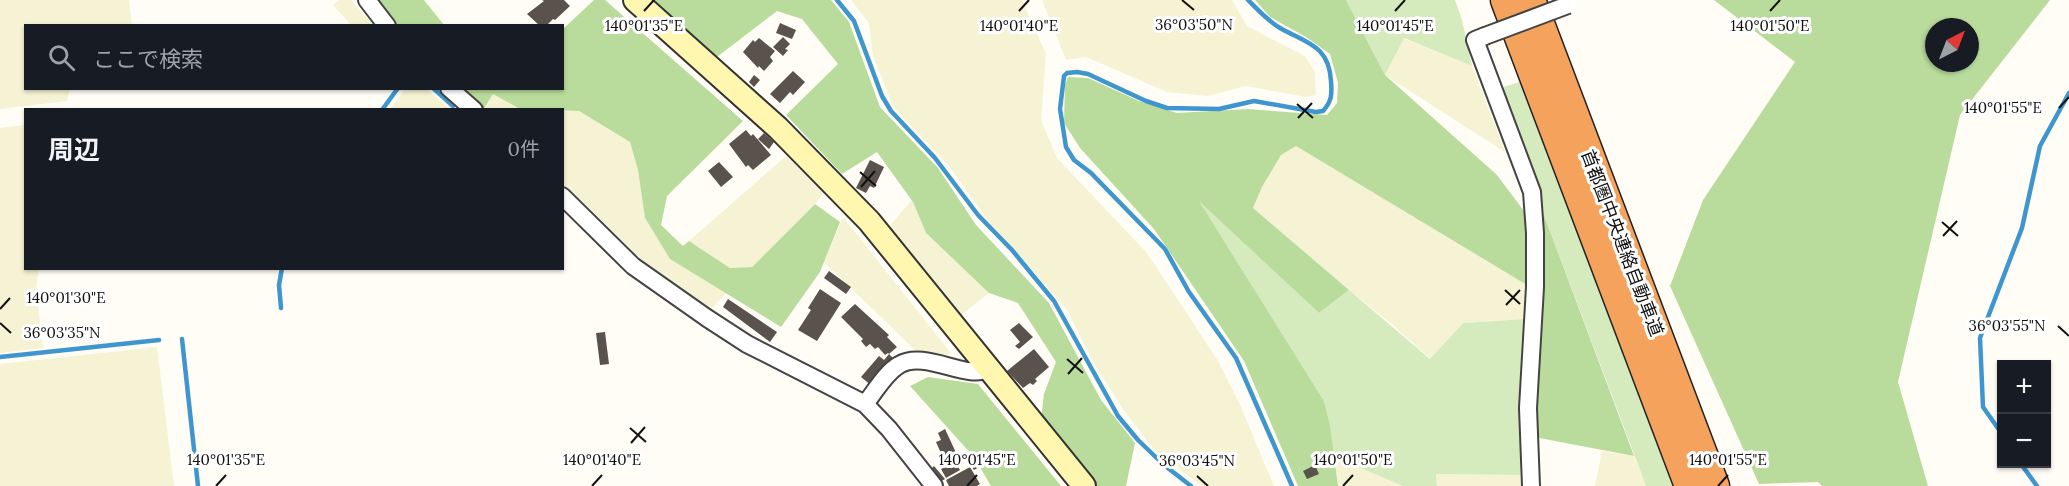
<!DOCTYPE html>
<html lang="ja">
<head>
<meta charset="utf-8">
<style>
  body { margin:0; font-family:Lora,"Noto Sans JP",serif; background:#242831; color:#f1f3f6 }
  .controls { position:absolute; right:18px; bottom:18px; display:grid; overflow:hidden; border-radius:0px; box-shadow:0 2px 4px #0004 }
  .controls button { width:54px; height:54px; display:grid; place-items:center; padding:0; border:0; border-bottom:2px solid #363941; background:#171b24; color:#f1f3f6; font:30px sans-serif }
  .compass { position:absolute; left:1925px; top:18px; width:54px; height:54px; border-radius:50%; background:#171b24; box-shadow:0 2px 4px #0004; rotate:42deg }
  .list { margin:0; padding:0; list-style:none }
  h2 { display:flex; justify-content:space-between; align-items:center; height:78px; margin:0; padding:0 24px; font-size:26px }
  h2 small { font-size:20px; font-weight:400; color:#9ea1a6 }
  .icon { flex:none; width:33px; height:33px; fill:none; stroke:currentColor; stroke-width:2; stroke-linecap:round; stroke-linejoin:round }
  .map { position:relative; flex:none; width:2069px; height:486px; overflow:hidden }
  .search { position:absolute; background:#171b24; box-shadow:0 2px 4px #0004; left:24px; top:24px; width:540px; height:66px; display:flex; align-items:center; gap:15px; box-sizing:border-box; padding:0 21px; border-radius:0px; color:#9ea1a6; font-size:22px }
  .panel { position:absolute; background:#171b24; box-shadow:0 2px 4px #0004; left:24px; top:108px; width:540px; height:162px; border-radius:0px }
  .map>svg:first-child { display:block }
</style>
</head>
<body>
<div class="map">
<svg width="2069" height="486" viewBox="0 0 2069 486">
  <rect width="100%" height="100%" fill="#fffdf5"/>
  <path fill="#f6f3d4" d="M0 0H129L132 25 26 26V88L70 89 67 101 0 109Z
    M339 0H351L373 25H351L333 5Z
    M851 0H1022L1046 54 1041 120 1057 158 1147 253 1182 306 1218 361 1241 407 1274 486H1202L1156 452 1125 412 1093 362 1067 310 984 215 949 166 894 108 873 56 869 23Z
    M1042 0H1232L1247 26 1305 56 1315 72 1316 95 1306 97 1246 86 1208 96 1167 92 1086 57 1066 60Z
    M1403 38 1472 66 1505 152 1385 75Z
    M406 88 426 89 450 109H390Z
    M493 94 520 109H539L485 110Z
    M562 111H579L630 142 638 170 645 218 670 259 726 293 709 312 655 272 563 183Z
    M25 125 26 268 39 269 36 287 43 348 0 353V128Z
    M1296 145 1527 285 1525 319 1463 323 1431 359 1388 321 1349 290 1253 208 1262 187 1281 155Z
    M786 156 824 194 752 267 730 268 689 241Z
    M912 200 926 233 989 293 957 318 888 228Z
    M843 217 951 353 941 358 919 354 824 262Z
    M157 347 174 486H0V364Z
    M1602 451 1634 456 1646 486H1595Z
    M1334 457 1403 486H1338Z
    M1436 474 1520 475 1521 486H1437Z"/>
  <path fill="#d5ebbd" d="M1346 0H1455L1462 20 1472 66 1404 38 1385 75Z
    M1523 81 1672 486H1646L1538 199 1503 87Z
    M1197 198 1319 313 1349 290 1430 359 1463 323 1525 319 1520 475 1436 474 1437 486H1403L1334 457 1324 401Z"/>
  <path fill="#b9dc9c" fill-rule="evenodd" d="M377 0H424L444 25H397Z
    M594 0H605L743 121 667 196 661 225 683 246 689 241 730 268 752 267 815 204 840 222 820 272 781 327 670 259 645 218 638 170 630 142 579 111 520 109 493 94 484 109 462 89 562 88 563 29Z
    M646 0H831L849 22 880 107 938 168 976 225 1049 303 1101 400 1135 443 1126 486H1095L1041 419 1044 394 1056 362 1018 303 989 293 926 233 913 202 877 152 842 174 786 115 838 64 802 19 777 11 713 60Z
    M1255 0H1346L1385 75 1497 175 1530 219 1527 285 1296 146 1281 155 1262 187 1253 208 1349 290 1319 313 1199 201 1324 401 1330 426 1338 486H1298L1244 361 1154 229 1080 148 1064 123 1065 85 1068 77 1088 78 1139 101 1177 113 1248 109 1327 115 1337 103 1338 83 1330 54 1306 37 1270 17Z
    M1714 0H2050L1960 115 1898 382 1928 486H1822L1818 482 1759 484 1670 286 1703 200 1795 62ZM1934 27H1970V63H1934Z
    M1538 199 1634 456 1534 437 1544 238Z
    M928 377 978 384 1061 486H991L974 457 910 386Z"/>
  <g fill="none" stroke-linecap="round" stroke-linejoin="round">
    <path stroke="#3f96cf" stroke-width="4.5" d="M837 0 854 21 882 96 891 111 935 158 978 215 1012 250 1054 301 1118 416 1138 440 1164 465 1191 486
      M1248 0C1257 9 1268 21 1280 28 1306 43 1329 45 1331 81 1332 94 1332 101 1323 111L1316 112 1254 101 1219 109 1167 108 1146 101 1088 74 1077 72 1067 73 1064 76 1060 109 1066 147 1074 160 1091 173 1165 249 1189 292 1236 358 1292 486
      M433 88 453 106
      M382 110 398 88
      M281 308 279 285 282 268
      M182 339 198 486
      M0 357 159 340
      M2002 434 1983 407 1980 338 2022 228 2040 146 2069 93
      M2021 464 2037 486"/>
  </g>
  <path fill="#5a524d" d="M542 0H564L570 6 555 20 553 19 546 26H540L527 14 544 1Z
    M780 23 796 30 792 39 776 33Z
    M783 37 790 44 785 49 788 50 783 56 773 47Z
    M759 38 775 51 770 57 773 61 764 71 759 66 758 68 743 52 753 40 755 42Z
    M793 71 805 82 793 95 790 92 780 103 770 94Z
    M754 75 760 80 754 87 749 82Z
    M746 130 751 136 753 134 771 155 753 170 748 165 746 167 729 144Z
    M764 133 774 142 769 149 758 139Z
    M870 160 884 167 874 188 870 186 866 193 856 188Z
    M719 162 733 177 721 187 708 171Z
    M829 271 851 287 846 294 824 278Z
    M820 289 841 303 817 341 798 330 811 310 808 308Z
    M728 299 777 332 770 342 723 307Z
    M855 304 889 335 887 337 897 347 889 354 888 353 885 355 878 347 875 349 870 344 866 347 861 341 863 339 841 317Z
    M1019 323 1033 337 1019 349 1015 346 1020 342 1010 330Z
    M605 332 609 364 600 365 596 333Z
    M1034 349 1049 367 1035 379 1037 381 1033 385 1030 383 1023 388 1007 371Z
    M889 354 895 360 872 386 861 377 879 356 884 360Z
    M945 429 958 457 945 462 936 442 941 440 938 433Z
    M975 461 979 467 974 470 970 465Z
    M955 462 960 470 946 478 941 469Z
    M1315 465 1319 474 1307 479 1303 471Z
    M934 466 945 479 940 482 930 470Z
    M970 467 980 484 977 486H949L946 480Z"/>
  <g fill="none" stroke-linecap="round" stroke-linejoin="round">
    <defs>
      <path id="street" d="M367 0 387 26
        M1485 36 1475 40 1532 192 1535 233V287L1528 408 1531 486
        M449 88 474 110
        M562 196 633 266 707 318 747 344 865 404 889 429 934 486
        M865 404C875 392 885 373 899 365 925 349 969 382 988 368"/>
      <path id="secondary" d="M635 0 778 128 869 221 1084 486"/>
      <path id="highway" d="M1506 0 1690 486
        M1530 0 1714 486"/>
    </defs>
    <use href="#street" stroke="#444" stroke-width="20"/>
    <use href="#secondary" stroke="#333" stroke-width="26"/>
    <use href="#highway" stroke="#222" stroke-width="33"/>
    <use href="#street" stroke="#fff" stroke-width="16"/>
    <use href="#secondary" stroke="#fff6b0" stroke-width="22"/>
    <use href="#highway" stroke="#f5a25d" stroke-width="30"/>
    <defs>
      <path id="street-bridge" d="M1485 36 1568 5"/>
    </defs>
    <use href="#street-bridge" stroke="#444" stroke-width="20" stroke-linecap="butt"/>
    <use href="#street-bridge" stroke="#fff" stroke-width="16"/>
  </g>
  <path fill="none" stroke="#111" stroke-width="2" d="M1182 0 1194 10M644 11 654 0M1019 11 1029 0M1395 11 1405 0M1770 11 1780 0M1297 104 1313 118M2059 108 2069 97M1298 118 1312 103M860 172 876 186M861 187 875 171M1942 222 1958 236M1943 236 1957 221M1505 290 1520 304M1506 305 1520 290M0 309 10 298M0 323 11 333M2058 326 2069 336M1067 359 1083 373M1068 374 1082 358M630 428 646 442M631 443 645 427M1197 476 1208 486M216 486 226 475M592 486 602 475M967 486 977 475M1343 486 1353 475M1718 486 1728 475"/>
  <g text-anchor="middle" stroke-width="6" stroke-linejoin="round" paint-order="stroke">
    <g font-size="18" fill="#111" stroke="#fff">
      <text transform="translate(1622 243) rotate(69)" y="6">首都圏中央連絡自動車道</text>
    </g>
  </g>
  <g font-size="15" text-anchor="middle" fill="#111" stroke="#fff" stroke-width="6" stroke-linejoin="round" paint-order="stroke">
    <text x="1194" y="30">36°03'50"N</text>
    <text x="644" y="31">140°01'35"E</text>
    <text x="1019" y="31">140°01'40"E</text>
    <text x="1770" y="31">140°01'50"E</text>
    <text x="1395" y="31">140°01'45"E</text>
    <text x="2003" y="113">140°01'55"E</text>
    <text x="66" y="303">140°01'30"E</text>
    <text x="2007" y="331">36°03'55"N</text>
    <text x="62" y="338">36°03'35"N</text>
    <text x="226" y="465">140°01'35"E</text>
    <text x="602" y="465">140°01'40"E</text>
    <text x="977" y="465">140°01'45"E</text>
    <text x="1353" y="465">140°01'50"E</text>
    <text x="1728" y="465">140°01'55"E</text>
    <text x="1197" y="466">36°03'45"N</text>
  </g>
</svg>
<div class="controls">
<button>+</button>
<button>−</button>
</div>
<svg class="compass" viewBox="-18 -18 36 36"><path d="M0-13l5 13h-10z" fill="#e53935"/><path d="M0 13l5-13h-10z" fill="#9ea1a6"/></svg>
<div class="search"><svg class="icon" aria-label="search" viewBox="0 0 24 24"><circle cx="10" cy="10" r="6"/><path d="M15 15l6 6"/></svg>ここで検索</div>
<section class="panel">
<h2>周辺<small>0件</small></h2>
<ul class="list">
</ul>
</section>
</div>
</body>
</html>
